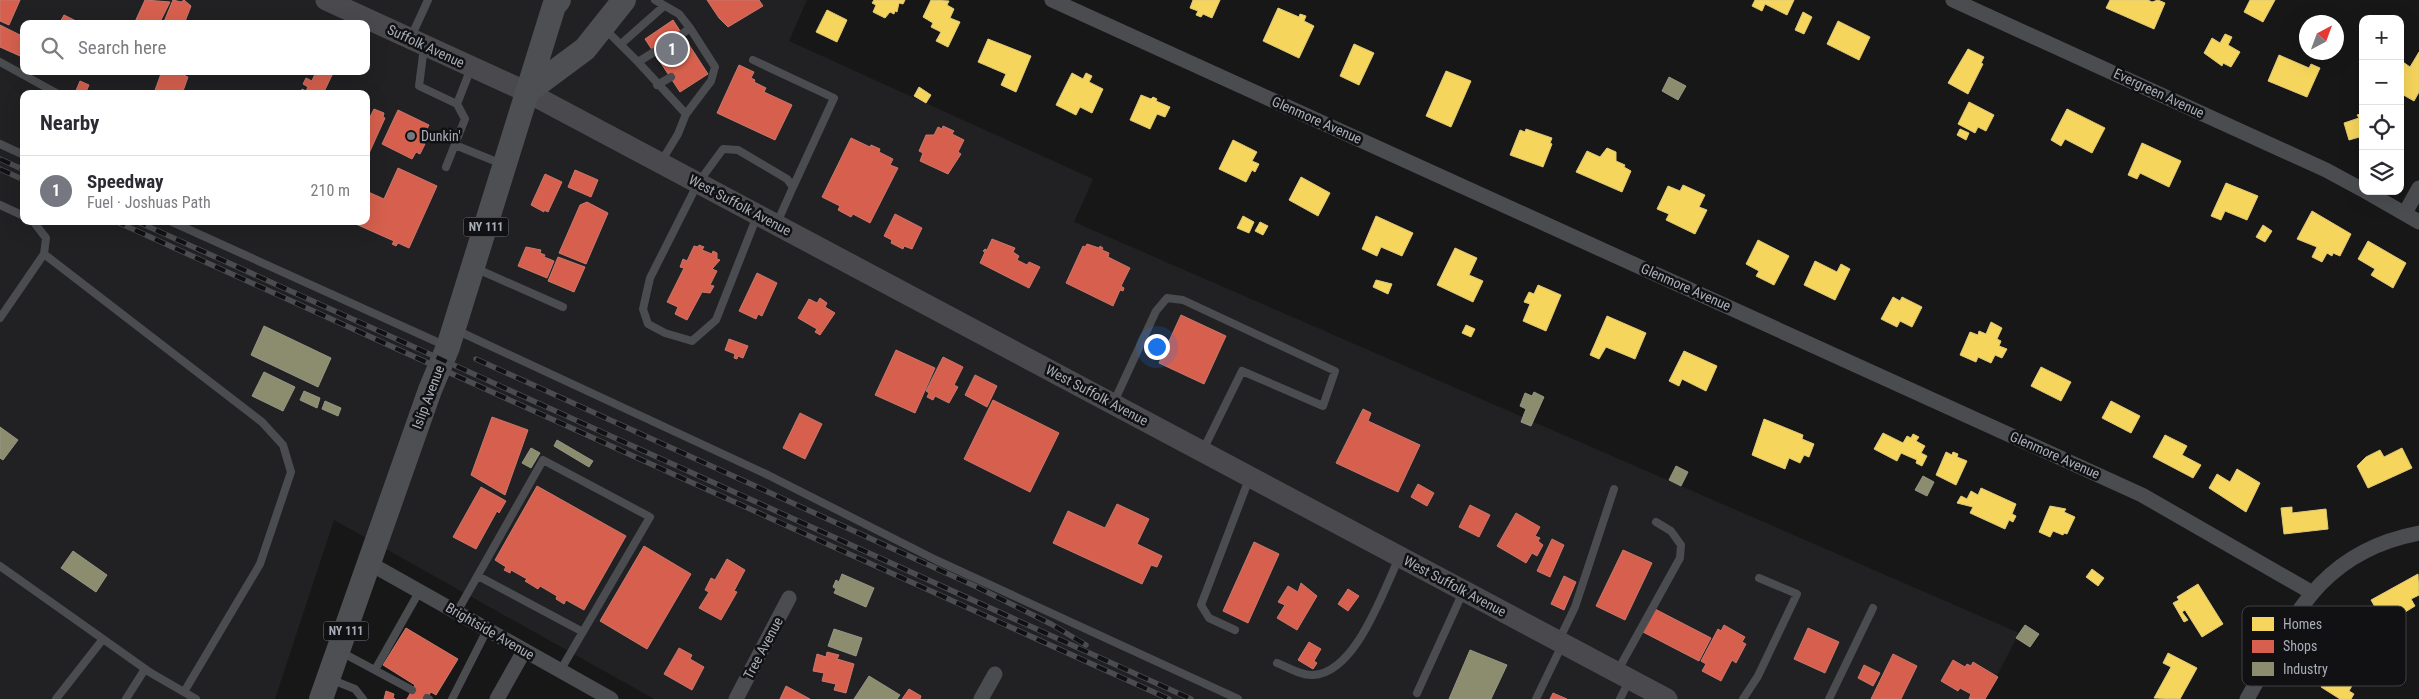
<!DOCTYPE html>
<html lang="en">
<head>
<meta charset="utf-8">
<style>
  body { margin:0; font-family:"Roboto Condensed",sans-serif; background:#f2f2f3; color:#2b2b33 }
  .controls { position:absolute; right:15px; top:15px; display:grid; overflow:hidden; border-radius:10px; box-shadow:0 5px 20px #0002 }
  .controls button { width:45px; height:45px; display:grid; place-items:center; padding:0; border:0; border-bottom:1px solid #e1e1e2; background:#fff; color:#2b2b33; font:25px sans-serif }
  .compass { position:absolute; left:2299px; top:15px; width:45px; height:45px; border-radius:50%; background:#fff; box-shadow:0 5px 20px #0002; rotate:41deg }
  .you { position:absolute; left:1156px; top:346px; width:18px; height:18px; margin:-12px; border:4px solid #fff; border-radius:50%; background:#1a73e8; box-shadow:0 0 0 8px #1a73e833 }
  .badge { display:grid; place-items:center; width:32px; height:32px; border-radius:50%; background:#757880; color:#fff; font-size:16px; font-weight:700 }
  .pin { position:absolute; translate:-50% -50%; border:2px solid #fff; box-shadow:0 1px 5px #0006 }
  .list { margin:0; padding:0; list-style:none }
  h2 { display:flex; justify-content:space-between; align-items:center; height:65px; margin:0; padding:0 20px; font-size:21px }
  h2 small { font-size:16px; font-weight:400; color:#7c7c81 }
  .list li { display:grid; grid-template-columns:32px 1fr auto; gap:15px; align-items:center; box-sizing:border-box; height:70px; padding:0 20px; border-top:1px solid #e1e1e2 }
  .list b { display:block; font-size:19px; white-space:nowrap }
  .list p { margin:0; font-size:16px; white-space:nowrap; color:#7c7c81 }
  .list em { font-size:16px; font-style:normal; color:#7c7c81 }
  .icon { flex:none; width:28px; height:28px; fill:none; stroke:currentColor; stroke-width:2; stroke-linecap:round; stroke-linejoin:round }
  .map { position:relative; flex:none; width:2419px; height:699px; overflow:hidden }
  .search { position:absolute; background:#fff; box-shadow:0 5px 20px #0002; left:20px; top:20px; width:350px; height:55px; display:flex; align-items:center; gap:12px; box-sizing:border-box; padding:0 18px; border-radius:10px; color:#7c7c81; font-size:19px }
  .panel { position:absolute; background:#fff; box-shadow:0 5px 20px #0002; left:20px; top:90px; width:350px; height:135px; border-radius:10px }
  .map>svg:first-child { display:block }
</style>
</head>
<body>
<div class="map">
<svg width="2419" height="699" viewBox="0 0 2419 699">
  <rect width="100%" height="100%" fill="#171717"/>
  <path fill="#212123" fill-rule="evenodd" d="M0 0H807L789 41 1093 179 1074 222 2019 633 1985 699H654L334 520 275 699H0ZM24 24H366V71H24ZM24 94H366V221H24Z"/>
  <path fill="#f6d55c" stroke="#dfc978" d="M874 0H905L903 4 899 3 897 12 895 11 894 14 890 12 885 18 873 12 876 5 872 3Z
    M931 0 949 1 947 5 954 9 950 18 960 22 948 47 936 41 941 32 931 27 933 23 923 17Z
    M1193 0H1220L1212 18 1203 14 1201 17 1196 15 1198 11 1190 8Z
    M1755 0H1794L1787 15 1765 4 1762 11 1752 6Z
    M2110 0H2148L2152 2 2158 0 2165 3 2154 29 2106 8Z
    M2250 0H2275L2263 22 2244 12Z
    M1278 8 1299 17 1300 14 1306 16 1304 21 1314 26 1299 58 1263 41Z
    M827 10 847 20 837 42 816 32Z
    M1803 12 1812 17 1804 34 1795 30Z
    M1838 21 1870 37 1859 60 1827 44Z
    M2225 34 2232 37 2228 45 2240 52 2231 67 2223 63 2222 66 2204 53 2212 38 2220 43Z
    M988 39 1031 56 1016 92 1001 85 1006 74 978 62Z
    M1354 44 1374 53 1359 85 1340 76Z
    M1968 49 1984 57 1981 63 1983 64 1968 94 1948 83Z
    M2419 52V92L2414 101 2400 93V67L2403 62 2410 67Z
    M2279 55 2309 68 2311 64 2320 68 2307 97 2268 81Z
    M1446 71 1471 81 1451 127 1426 116Z
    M1072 73 1083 79 1086 73 1092 76 1089 82 1103 89 1092 113 1080 107 1076 115 1056 105Z
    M919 87 931 95 926 103 914 96Z
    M1141 95 1151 99 1153 97 1157 99 1156 101 1170 107 1165 117 1157 114 1150 129 1130 120Z
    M1969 102 1994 115 1986 131 1978 127 1975 133 1958 124Z
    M2067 109 2105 128 2092 153 2065 139 2061 146 2051 140Z
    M2363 113V136L2349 140 2344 123 2359 118 2357 115Z
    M1526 129 1552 138 1550 143 1552 144 1543 167 1510 155 1520 130 1525 132Z
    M1960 129 1969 133 1966 140 1957 135Z
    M1233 140 1257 152 1252 161 1259 164 1255 172 1252 170 1246 182 1219 169Z
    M2142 143 2181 161 2169 187 2140 173 2137 179 2128 175Z
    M1607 148 1616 152V161L1625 165 1624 167 1631 171 1622 192 1576 172 1587 151 1600 157Z
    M1301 177 1330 193 1318 216 1289 200Z
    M2226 183 2258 196 2247 220 2225 211 2221 220 2211 216Z
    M1683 185 1705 195 1699 207 1707 210 1695 234 1666 220 1669 214 1657 209 1668 186 1680 191Z
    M2312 211 2351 234 2340 256 2333 253 2332 256 2327 253 2322 262 2312 257 2317 247 2297 239Z
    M1243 216 1254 222 1249 233 1237 228Z
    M1376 216 1413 233 1402 256 1381 247 1377 256 1362 249Z
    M1260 222 1268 226 1263 235 1255 231Z
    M2263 225 2272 231 2265 242 2256 237Z
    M1758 240 1789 256 1774 285 1756 276 1759 271 1746 264Z
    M2368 241 2406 263 2393 288 2371 275 2375 269 2358 259Z
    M1455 248 1477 258 1469 275 1483 281 1473 302 1437 285Z
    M1815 261 1837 272 1841 264 1850 269 1835 300 1804 285Z
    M1376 280 1392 284 1388 294 1373 287Z
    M1538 285 1561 295 1546 331 1523 321 1530 304 1524 302 1529 292 1534 294Z
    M1893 297 1900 301 1902 297 1922 307 1912 327 1900 321 1897 327 1881 319Z
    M1607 316 1646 333 1635 359 1606 347 1599 359 1590 355Z
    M1991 322 2002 328 1997 339 2001 341 1999 346 2007 349 2002 358 1995 355 1991 363 1978 357 1976 362 1960 355 1970 332 1978 335 1979 331 1986 334Z
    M1466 325 1475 329 1471 337 1462 333Z
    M1684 351 1717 366 1706 391 1682 379 1679 386 1669 381Z
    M2041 367 2071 382 2061 401 2031 386Z
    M2111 401 2140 416 2131 433 2102 418Z
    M1764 419 1803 435 1802 439 1814 444 1809 457 1804 455 1800 463 1789 458 1785 469 1752 455Z
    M1883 433 1903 443 1907 436 1911 438 1913 434 1919 437 1916 441 1925 446 1921 453 1927 456 1922 466 1916 463 1917 460 1901 453 1897 461 1874 449Z
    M2165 435 2187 446 2182 455 2201 465 2193 478 2153 457Z
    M2402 448 2412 468 2368 488 2357 466 2366 457 2380 450 2384 457Z
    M1946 452 1952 455 1953 452 1958 454 1957 457 1967 461 1956 485 1936 475Z
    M2237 469 2260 483 2246 512 2209 488 2217 474 2230 482Z
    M1981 488 2016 504 2012 514 2016 516 2013 522 2009 520 2005 529 1970 513 1973 507 1957 503 1961 496 1967 499 1971 491 1978 495Z
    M2050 506 2066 509 2064 512 2075 517 2067 534 2064 533 2063 535 2053 531 2050 537 2039 532Z
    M2292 507V513L2326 509 2328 529 2284 534 2281 508Z
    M2092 569 2104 578 2098 586 2086 577Z
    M2418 574 2419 595 2411 599 2415 606 2397 617 2392 609 2384 614 2387 619 2383 621 2371 600Z
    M2198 584 2223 624 2202 637 2185 610 2182 612 2188 620 2184 622 2173 603 2179 600 2177 597Z
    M2168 653 2197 668 2180 699 2154 698 2171 667 2163 663Z
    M2341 653 2363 666 2349 691 2354 694 2351 699H2340L2321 687Z"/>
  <path fill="#d6604d" stroke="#c8776d" d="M0 0H20L9 25 0 21Z
    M145 0 170 2 159 24H134Z
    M173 0 181 2 184 0 191 6 184 24H163Z
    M707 0H759L763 6 728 27 719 18Z
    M64 15 82 24H59Z
    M673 20 708 74 680 92 645 39Z
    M0 25 24 37V48L20 56 0 47Z
    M739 65 754 72 751 78 755 80 754 82 766 88 764 92 792 105 775 140 717 113Z
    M162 71H184L186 73 185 76 188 77 182 94 154 93Z
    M316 71H329L328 73 332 75 323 94H300L302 89 306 91 308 87 303 84 306 78 312 81Z
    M80 81 89 85 85 94 75 93Z
    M374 109 384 113 383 117 385 118 366 160V118L369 119Z
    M398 110 429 125 420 142 425 144 420 154 416 152 412 159 382 144Z
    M943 126 954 131 952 134 964 140 958 152 961 154 948 174 920 161 923 153 919 151 926 135H934L938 127 942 129Z
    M851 138 870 147 871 145 880 149 879 152 893 159 890 165 898 168 870 223 853 214 851 217 838 210 840 206 822 197Z
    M398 168 437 186 409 248 398 243 396 246 392 244 394 241 349 221H366V191L384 199Z
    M575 170 598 180 591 197 568 187Z
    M545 174 562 182 548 212 544 210V212L531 205Z
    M587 202 608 213 586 264 559 253 580 205Z
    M895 214 922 228 912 249 904 246 903 249 891 243 892 240 884 236Z
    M992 239 1015 248 1013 252 1019 256 1017 260 1027 265 1029 262 1040 267 1029 288 980 263 985 252 983 251 985 249 987 250Z
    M1087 244 1099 248 1100 246 1103 248 1102 250 1109 253 1108 257 1130 268 1121 286 1124 288 1123 291 1120 290 1113 306 1066 283 1083 246 1085 247Z
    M699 245 704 247 702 250 712 254 713 251 717 253V259L720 260 712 269 717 271 710 285 714 286 710 293 702 292 687 320 675 314 678 307 667 302 684 268 680 267 683 259 687 261 694 246 698 247Z
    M526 247 541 250 540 253 545 255 544 257 554 261 547 278 518 266Z
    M558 257 585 267 574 292 548 281Z
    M757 273 777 283 762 316 758 314 756 319 739 311Z
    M820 298 827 303 825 307 835 313 820 335 815 332 817 329 798 318 809 299 817 303Z
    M1181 315 1226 336 1204 384 1159 363Z
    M729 339 748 346 743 358 738 356 737 359 734 358 735 354 725 350Z
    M896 350 935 368 915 413 875 395Z
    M943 357 963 367 954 385 958 387 949 403 935 396 933 400 927 397 929 393 926 391Z
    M975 375 997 386 987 407 965 395Z
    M993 400 1059 433 1030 492 964 459Z
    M1363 409 1371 413 1368 421 1420 445 1398 492 1336 463Z
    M800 413 822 424 805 459 783 448Z
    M492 417 528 430 505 495 471 475Z
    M1418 484 1434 493 1427 506 1411 497Z
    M537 486 626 536 584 610 566 600 564 604 556 599 557 596 540 586 538 589 525 581 527 579 511 570 510 573 504 570 506 567 495 560Z
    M481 487 506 501 499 513 497 511 476 549 453 537Z
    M1117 504 1149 519 1137 544 1162 556 1157 567 1151 565 1142 584 1053 543 1068 511 1105 528Z
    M1470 505 1490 515 1479 537 1459 527Z
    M1516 513 1540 527 1535 536 1540 538 1538 541 1543 545 1537 556 1532 553 1526 563 1497 546Z
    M1552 539 1564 545 1550 577 1537 571Z
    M1254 542 1279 554 1248 623 1223 611Z
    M644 546 691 574 647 649 600 621Z
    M1623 550 1652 563 1625 620 1596 606Z
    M727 559 745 570 734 591 737 592 721 620 699 608 709 592 705 590 711 578 715 580Z
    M1564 576 1576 582 1564 610 1551 604Z
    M1301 583 1317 596 1297 630 1277 618 1285 605 1278 602 1288 586 1298 592Z
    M1348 589 1359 596 1348 611 1338 604Z
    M1655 609 1711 638 1699 661 1643 632Z
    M1724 625 1745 637 1742 642 1746 644 1736 663 1732 660 1721 681 1702 671 1706 664 1701 661 1718 629 1721 631Z
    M406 628 458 659 436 695 431 692 426 699H407L415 685 383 665Z
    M1808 628 1839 642 1825 673 1794 659Z
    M1309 642 1321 649 1314 661 1317 663 1313 669 1298 660Z
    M679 648 692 655 690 659 704 667 692 690 664 674Z
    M827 652 839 655 837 659 854 664 846 693 834 690 836 684 822 681 824 673 813 671 817 654 826 657Z
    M1893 654 1917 666 1901 699H1871Z
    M1953 660 1965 667 1967 664 1971 666 1973 662 1998 677 1985 699H1969L1971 694 1960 688 1958 691 1941 681Z
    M1864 665 1880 673 1873 686 1858 678Z
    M786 686 810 699H780Z
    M909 689 921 696 920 699H902Z
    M386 691 394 694 393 698 395 699H384Z
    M1553 693 1567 699H1550Z"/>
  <path fill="#8c8c6e" stroke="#949684" d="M1669 77 1686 86 1678 100 1662 91Z
    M264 326 331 358 318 387 251 355Z
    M264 372 295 387 283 411 252 396Z
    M304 391 320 398 317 408 300 400Z
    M1534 392 1544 397 1531 426 1521 422 1526 409 1520 406 1525 393 1532 396Z
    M325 401 341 408 338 416 322 409Z
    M0 427 18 440 3 460 0 458Z
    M557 440 593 461 589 467 554 446Z
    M531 448 540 453 531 468 522 463Z
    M1676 466 1688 472 1681 486 1669 480Z
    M1923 476 1934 482 1927 496 1915 490Z
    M73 551 107 575 96 592 61 568Z
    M842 574 874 588 866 607 834 593 836 589 833 587 836 580 839 582Z
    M2025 625 2039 634 2030 647 2016 638Z
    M834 629 862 638 856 656 828 646Z
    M1470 650 1507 665 1491 699H1449Z
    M869 676 900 695 897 699H854Z"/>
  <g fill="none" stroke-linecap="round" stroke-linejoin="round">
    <path stroke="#4b4c50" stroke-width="8" d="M655 0 679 14 690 28 682 34
      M605 29 638 62 654 52
      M411 37 428 0
      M621 44 664 6
      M424 47 419 86 457 104 465 119 446 167
      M753 60 834 98 793 187
      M0 62 58 94
      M638 62 686 114 678 134 661 162
      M657 85 671 77
      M457 104 471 68
      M686 114 711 81 715 67 690 28
      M0 144 24 155
      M455 145 502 164
      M0 205 24 216
      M757 216 716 320 692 341 665 333 648 324 643 309 650 278 698 183 723 149 738 150 787 179 793 187 777 223
      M170 221 446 346
      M44 254 262 422 283 445 291 472 260 564 184 692
      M475 268 563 307
      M0 318 44 254 46 238 33 221
      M456 330 768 475 936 560 1238 699
      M1113 404 1156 311 1167 298 1183 300 1335 371 1323 406 1242 371 1203 450
      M0 566 151 673 196 699
      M478 576 583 632
      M457 612 543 460 650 517 560 671
      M1235 630 1209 618 1201 605 1249 479
      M1559 640 1575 607 1614 489
      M341 652 412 690
      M1277 663C1287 667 1302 676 1313 675 1356 673 1383 591 1399 558
      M375 670 419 592
      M1618 670 1680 558 1681 545 1671 531 1656 522
      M330 679 355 689 363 699
      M1417 693 1463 592
      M427 698 429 699
      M56 699 103 639
      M126 699 145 669
      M452 699 487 630
      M1536 699 1562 645
      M1620 699 1629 681
      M1743 699 1758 676 1797 594 1759 578
      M1829 699 1873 608"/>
    <path stroke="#4b4c50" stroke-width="15" d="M1052 0 2142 495 2311 592
      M1953 0 2326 170 2363 190
      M2365 191 2419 222
      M2405 213 2419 188
      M369 563 611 699
      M497 699 524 651
      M736 699 789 598
      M981 699 995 674
      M2247 699C2293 618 2319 552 2419 533"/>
    <path stroke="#4a4a4e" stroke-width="21" d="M326 0 527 92 1667 699"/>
    <path stroke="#4d4f52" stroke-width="24" d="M527 92 585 49 624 0
      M321 699 430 390 448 347 554 6 559 0"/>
    <defs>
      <path id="rail" d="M0 159 24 170
        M0 169 24 180
        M115 221 1169 699
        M136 221 1191 699
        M476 359 977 587 1051 624 1086 645"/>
    </defs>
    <use href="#rail" stroke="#4b4c4f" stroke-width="5.5"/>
    <use href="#rail" stroke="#111113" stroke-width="4" stroke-dasharray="11" stroke-linecap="butt"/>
  </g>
  <circle fill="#757880" stroke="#111113" stroke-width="2" cx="411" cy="136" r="5"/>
  <g text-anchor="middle" stroke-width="5" stroke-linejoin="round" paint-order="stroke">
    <g fill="#111113" stroke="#7b7e86" stroke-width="1">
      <rect x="463.5" y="217.5" width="45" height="19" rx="4"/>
      <rect x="323.5" y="621.5" width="45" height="19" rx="4"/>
    </g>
    <g font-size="12" font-weight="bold" fill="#a8adb8">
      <text x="486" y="231">NY 111</text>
      <text x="346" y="635">NY 111</text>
    </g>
    <g font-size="14" fill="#a8adb8" stroke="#111113">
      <text transform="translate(426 46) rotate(25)" y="5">Suffolk Avenue</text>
      <text transform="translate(2159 93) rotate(25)" y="5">Evergreen Avenue</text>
      <text transform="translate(1317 120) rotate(24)" y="5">Glenmore Avenue</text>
      <text transform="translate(740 205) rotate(28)" y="5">West Suffolk Avenue</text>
      <text transform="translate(1686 287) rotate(24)" y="5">Glenmore Avenue</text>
      <text transform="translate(1097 395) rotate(28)" y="5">West Suffolk Avenue</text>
      <text transform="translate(428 397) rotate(-69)" y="5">Islip Avenue</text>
      <text transform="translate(2055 455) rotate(24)" y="5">Glenmore Avenue</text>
      <text transform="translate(1455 586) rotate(28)" y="5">West Suffolk Avenue</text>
      <text transform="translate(490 631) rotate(30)" y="5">Brightside Avenue</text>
      <text transform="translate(763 648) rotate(-62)" y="5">Tree Avenue</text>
    </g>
    <g font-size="14" fill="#a8adb8" stroke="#111113" text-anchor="start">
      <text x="421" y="141">Dunkin'</text>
    </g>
  </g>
  <rect x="2242" y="606" width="164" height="80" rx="8" fill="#111113" stroke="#3e4045" stroke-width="1"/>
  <rect x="2252" y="617" width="22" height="14" fill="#f6d55c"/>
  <rect x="2252" y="640" width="22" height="13" fill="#d6604d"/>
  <rect x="2252" y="662" width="22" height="14" fill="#8c8c6e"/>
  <g font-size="14" fill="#a8adb8">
    <text x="2283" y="629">Homes</text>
    <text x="2283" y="651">Shops</text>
    <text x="2283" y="674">Industry</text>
  </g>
</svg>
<div class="controls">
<button>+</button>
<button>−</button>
<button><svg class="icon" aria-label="locate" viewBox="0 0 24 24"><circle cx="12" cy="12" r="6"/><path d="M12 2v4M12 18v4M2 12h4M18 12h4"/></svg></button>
<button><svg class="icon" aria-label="layers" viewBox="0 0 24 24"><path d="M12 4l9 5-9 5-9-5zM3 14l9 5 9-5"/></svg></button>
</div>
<svg class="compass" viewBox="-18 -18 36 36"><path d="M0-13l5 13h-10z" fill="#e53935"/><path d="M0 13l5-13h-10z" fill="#7c7c81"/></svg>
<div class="you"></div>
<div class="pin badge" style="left:672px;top:49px">1</div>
<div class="search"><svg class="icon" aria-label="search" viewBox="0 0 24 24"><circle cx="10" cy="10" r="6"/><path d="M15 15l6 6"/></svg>Search here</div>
<section class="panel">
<h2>Nearby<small></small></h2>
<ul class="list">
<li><span class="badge">1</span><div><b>Speedway</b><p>Fuel · Joshuas Path</p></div><em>210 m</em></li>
</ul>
</section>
</div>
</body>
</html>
